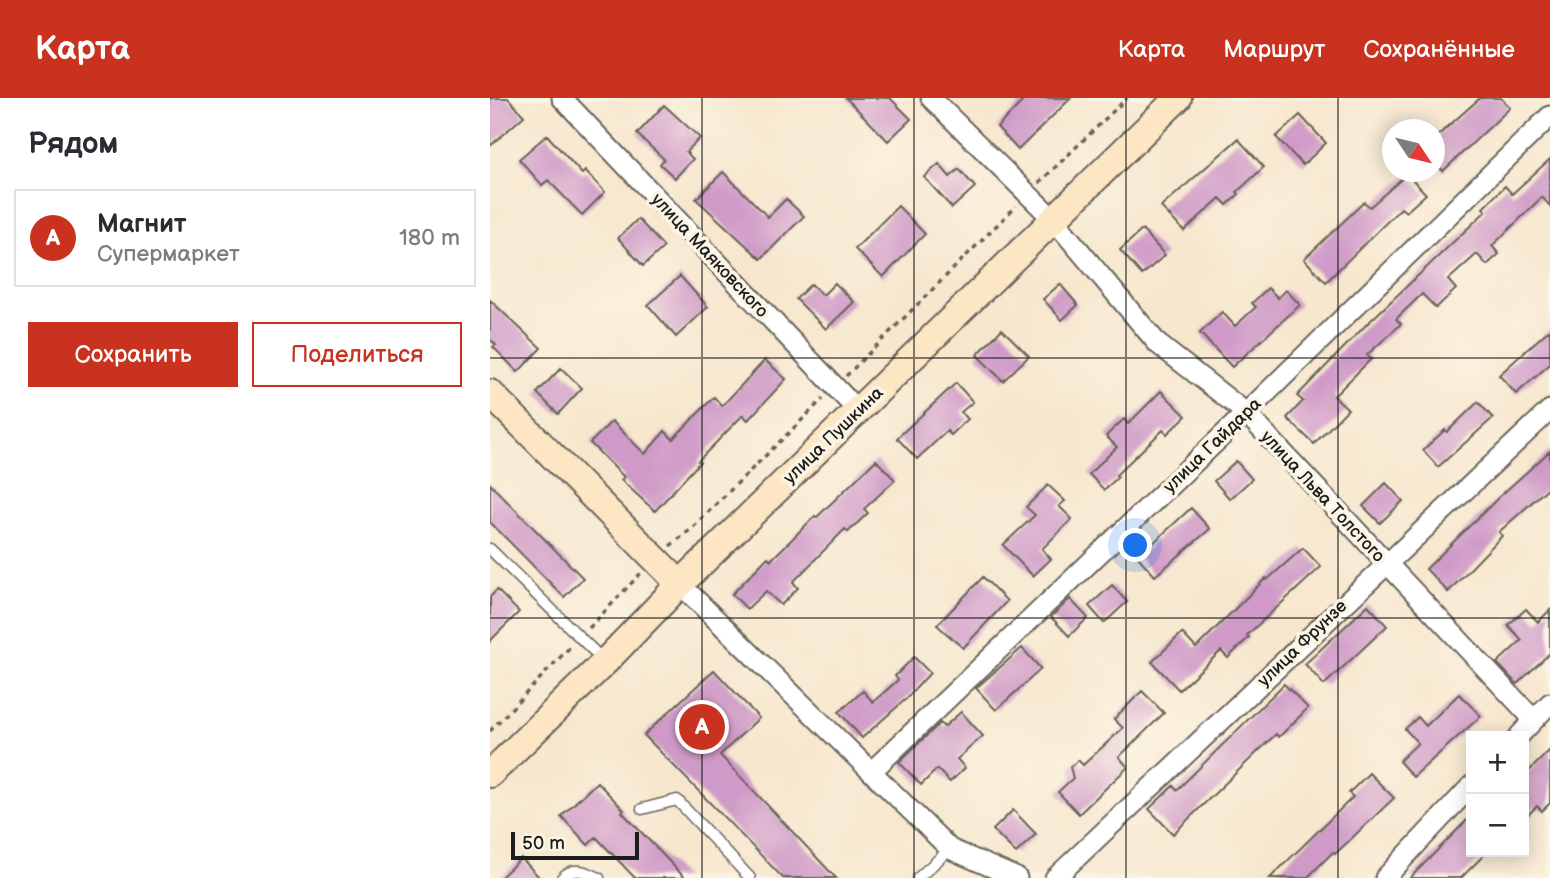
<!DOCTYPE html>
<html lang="ru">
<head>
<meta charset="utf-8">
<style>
  body { margin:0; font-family:"Balsamiq Sans",sans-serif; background:#f7f7f7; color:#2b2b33 }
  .controls { position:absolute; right:21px; bottom:21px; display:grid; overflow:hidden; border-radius:0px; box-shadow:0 4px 18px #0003 }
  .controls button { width:63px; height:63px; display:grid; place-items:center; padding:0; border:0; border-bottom:2px solid #e1e1e2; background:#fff; color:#2b2b33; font:35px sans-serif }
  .compass { position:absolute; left:892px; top:21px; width:63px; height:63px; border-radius:50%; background:#fff; box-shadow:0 4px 18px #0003; rotate:125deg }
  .scale { position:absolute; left:21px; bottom:18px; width:128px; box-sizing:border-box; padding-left:7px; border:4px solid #1c1c1c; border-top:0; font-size:19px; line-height:24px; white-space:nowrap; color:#1c1c1c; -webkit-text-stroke:5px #fcf5e5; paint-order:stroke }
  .you { position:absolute; left:646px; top:448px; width:24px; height:24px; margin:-18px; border:5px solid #fff; border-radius:50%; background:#1a73e8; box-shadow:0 0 0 10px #1a73e833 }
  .badge { display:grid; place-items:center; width:46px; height:46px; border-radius:50%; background:#c8321e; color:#fff; font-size:23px; font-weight:700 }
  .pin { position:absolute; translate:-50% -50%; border:4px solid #fff; box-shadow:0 2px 7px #0006 }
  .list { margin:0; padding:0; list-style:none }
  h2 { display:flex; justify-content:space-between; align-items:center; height:91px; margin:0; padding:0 28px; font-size:30px }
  h2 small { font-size:23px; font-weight:400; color:#7c7c81 }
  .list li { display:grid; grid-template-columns:46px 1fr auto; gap:21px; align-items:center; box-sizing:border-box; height:98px; margin:0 14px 14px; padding:0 14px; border:2px solid #e1e1e2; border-radius:0px }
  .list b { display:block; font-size:26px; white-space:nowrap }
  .list p { margin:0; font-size:23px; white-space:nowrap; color:#7c7c81 }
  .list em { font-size:23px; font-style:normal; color:#7c7c81 }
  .actions { display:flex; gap:14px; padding:21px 28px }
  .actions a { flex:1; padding:16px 0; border:2px solid #c8321e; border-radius:0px; text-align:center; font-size:24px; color:#c8321e }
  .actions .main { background:#c8321e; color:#fff }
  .map { position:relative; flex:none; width:1060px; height:780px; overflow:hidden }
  header { display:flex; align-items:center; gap:42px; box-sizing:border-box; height:98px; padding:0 35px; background:#c8321e; color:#fff }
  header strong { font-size:33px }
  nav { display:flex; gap:38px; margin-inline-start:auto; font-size:24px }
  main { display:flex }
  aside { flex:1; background:#fff }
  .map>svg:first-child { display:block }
</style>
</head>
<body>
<header>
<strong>Карта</strong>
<nav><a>Карта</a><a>Маршрут</a><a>Сохранённые</a></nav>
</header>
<main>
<aside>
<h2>Рядом<small></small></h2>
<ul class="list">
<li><span class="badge">A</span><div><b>Магнит</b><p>Супермаркет</p></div><em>180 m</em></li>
</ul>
<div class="actions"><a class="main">Сохранить</a><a>Поделиться</a></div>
</aside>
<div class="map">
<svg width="1060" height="780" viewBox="0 0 1060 780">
  <rect width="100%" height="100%" fill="#fcf5e5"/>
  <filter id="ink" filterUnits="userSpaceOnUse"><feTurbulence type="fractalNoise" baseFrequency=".0143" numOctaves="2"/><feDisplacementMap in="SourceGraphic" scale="14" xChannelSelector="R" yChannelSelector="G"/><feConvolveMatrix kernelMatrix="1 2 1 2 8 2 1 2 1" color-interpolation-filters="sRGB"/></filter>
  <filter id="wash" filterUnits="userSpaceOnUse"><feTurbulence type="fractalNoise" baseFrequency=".00686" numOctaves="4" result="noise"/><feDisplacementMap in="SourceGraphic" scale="28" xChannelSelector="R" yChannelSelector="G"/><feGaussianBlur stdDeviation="1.57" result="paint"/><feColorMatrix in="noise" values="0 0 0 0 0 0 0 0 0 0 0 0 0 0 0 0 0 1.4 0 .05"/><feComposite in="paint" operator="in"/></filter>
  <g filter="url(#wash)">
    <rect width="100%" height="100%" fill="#f7e7ce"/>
    <g id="blocks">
      <path fill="#cf9ac7" d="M0 0H18L34 18 0 48Z
        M356 0H400L421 21 398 43Z
        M536 0H581L528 52 507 29Z
        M990 0H1011L1020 10 953 73 944 63V41Z
        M174 7 210 40 196 54 203 61 185 80 170 66 174 61 147 36Z
        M810 17 836 45 813 67 786 39Z
        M57 37 92 76 95 73 115 94 92 117 58 82 52 87 29 61Z
        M748 41 774 69 747 94 749 96 737 107 730 100 694 133 671 109Z
        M1060 61V108L1052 99 1002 148 1009 156 997 167 987 156 958 182 966 191 946 210 932 196 906 221 911 226 877 257 881 261 844 298 858 311 824 346 797 320 813 303 807 298 876 227 996 113 993 110 1015 88 1022 96Z
        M449 66 460 79 469 71 485 89 462 110 434 79Z
        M233 74 278 119 296 101 314 118 271 161 206 101Z
        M917 76 936 96 916 114 911 110 836 184 814 161 874 104 880 109Z
        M408 108 435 136 393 179 365 151Z
        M148 121 174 149 153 168 128 140Z
        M652 132 675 157 652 177 630 152Z
        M190 178 218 209 186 239 158 207Z
        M345 185 364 204 336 231 306 201 321 186 333 197Z
        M570 186 588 207 572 222 553 201Z
        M778 190 788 200 796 192 810 207 742 269 710 235 732 214 745 228 766 209 762 205Z
        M0 202 51 250 28 274 3 249 6 247 0 241Z
        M512 231 539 258 513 283 487 257Z
        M1060 231V266L1026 296 1009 277Z
        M275 262 296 281 258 322 253 317 208 363 210 364 165 413 131 382 134 379 100 345 122 323 155 356 175 333 183 341 224 299 232 308Z
        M71 270 92 290 68 316 47 295Z
        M466 285 483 304 471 314 478 321 461 337 457 333 427 361 407 340Z
        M671 293 696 318 677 336 673 332 626 377 628 379 614 392 599 376 627 349 616 338 634 321 638 326Z
        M988 304 1003 320 948 369 933 352 955 332 957 334Z
        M1060 353V388L1009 434 1012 438 958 494 936 471 1009 399Z
        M386 362 405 382 374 411 378 415 358 434 355 431 303 484 308 490 291 507 276 493 257 511 242 496 278 459 281 462 325 418 327 419Z
        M746 363 762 381 740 401 724 383Z
        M896 385 913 403 890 425 873 408Z
        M0 386 93 480 74 499 0 424Z
        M558 387 575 403 569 408 582 421 552 451 561 461 543 478 513 447 545 417 536 409Z
        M701 410 720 431 665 478 648 459Z
        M813 450 831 469 757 537 759 539 738 560 731 553 689 592 662 564 692 535 706 550 776 480 777 482Z
        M493 479 517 503 473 550 447 527Z
        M622 487 637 504 614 525 599 508Z
        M7 492 29 514 0 543V499Z
        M580 501 598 520 579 538 561 519Z
        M878 507 897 528 834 587 815 566Z
        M1036 511 1048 524 1060 512V555L1027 586 1007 565 1032 542 1018 527Z
        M532 550 551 571 506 612 486 590Z
        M424 559 440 575 417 600 372 640 349 614 373 593 383 604 408 582 405 578Z
        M224 572 269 620 230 657 346 780H293L154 637Z
        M794 586 818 610 789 639 786 636 683 736 659 711 683 688 687 692Z
        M652 593 674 615 629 659 638 669 589 716 568 694 583 680 580 669 588 662 593 667 633 630 624 621Z
        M969 596 991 618 923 679 909 663 928 645 915 631 928 619 936 628Z
        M471 614 493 638 467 661 475 670 460 684 447 671 431 687 409 664 450 625 454 629Z
        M1060 652V705L1052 713 1047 708 1034 721V678Z
        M879 675 904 700 845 756 843 754 817 780H780L863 699 859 695Z
        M107 684 134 712 132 714 195 780H145L106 739 98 747 71 718Z
        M523 712 546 736 526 755 503 732Z
        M981 718V754H997L971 780H920Z
        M31 760 50 780H10Z"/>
    </g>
  </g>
  <g filter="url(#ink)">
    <use href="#blocks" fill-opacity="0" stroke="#69635a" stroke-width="2"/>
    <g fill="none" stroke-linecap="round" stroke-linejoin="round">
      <defs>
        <path id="lane" d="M0 451 115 564
          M152 711 187 702 260 780
          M72 780C83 768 96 773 109 780
          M428 780 460 751"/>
        <path id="street" d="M72 0 368 313
          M441 0 564 122 668 246 756 315 1044 622
          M190 486 460 751 527 780
          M1029 638 1060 605
          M382 673 756 315 1060 18
          M565 780 1060 312
          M895 780 981 688"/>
        <path id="secondary" d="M0 295 190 486
          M0 676 115 564 190 486 688 0"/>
      </defs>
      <use href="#lane" stroke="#69635a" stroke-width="13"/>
      <use href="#street" stroke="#69635a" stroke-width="23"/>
      <use href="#secondary" stroke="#69635a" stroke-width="30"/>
      <path stroke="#69635a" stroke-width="3.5" stroke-dasharray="5 5" stroke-linecap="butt" d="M549 85 637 0
        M356 278 526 108
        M180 448 201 431 333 301
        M99 530 151 475
        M0 633 81 548"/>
      <use href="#lane" stroke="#fff" stroke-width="10"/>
      <use href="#street" stroke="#fff" stroke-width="19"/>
      <use href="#secondary" stroke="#fce6c4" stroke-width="26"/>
    </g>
  </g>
  <path fill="none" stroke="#1c1c1c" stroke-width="2" stroke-opacity="0.55" d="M212 0V780M424 0V780M636 0V780M848 0V780M0 260H1060M0 520H1060"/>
  <g text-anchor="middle" stroke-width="7" stroke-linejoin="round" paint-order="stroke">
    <g font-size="18" fill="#1c1c1c" stroke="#fcf5e5">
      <text transform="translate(220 157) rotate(47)" y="6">улица Маяковского</text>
      <text transform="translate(343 337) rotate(-44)" y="6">улица Пушкина</text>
      <text transform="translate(722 347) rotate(-44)" y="6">улица Гайдара</text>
      <text transform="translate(833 398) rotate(47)" y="6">улица Льва Толстого</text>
      <text transform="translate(812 545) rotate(-44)" y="6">улица Фрунзе</text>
    </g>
  </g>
</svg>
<div class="controls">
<button>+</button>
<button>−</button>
</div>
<svg class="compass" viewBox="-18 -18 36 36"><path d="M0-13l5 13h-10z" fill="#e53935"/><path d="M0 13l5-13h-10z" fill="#7c7c81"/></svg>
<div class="scale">50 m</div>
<div class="you"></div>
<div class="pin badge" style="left:212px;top:629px">A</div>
</div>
</main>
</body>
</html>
